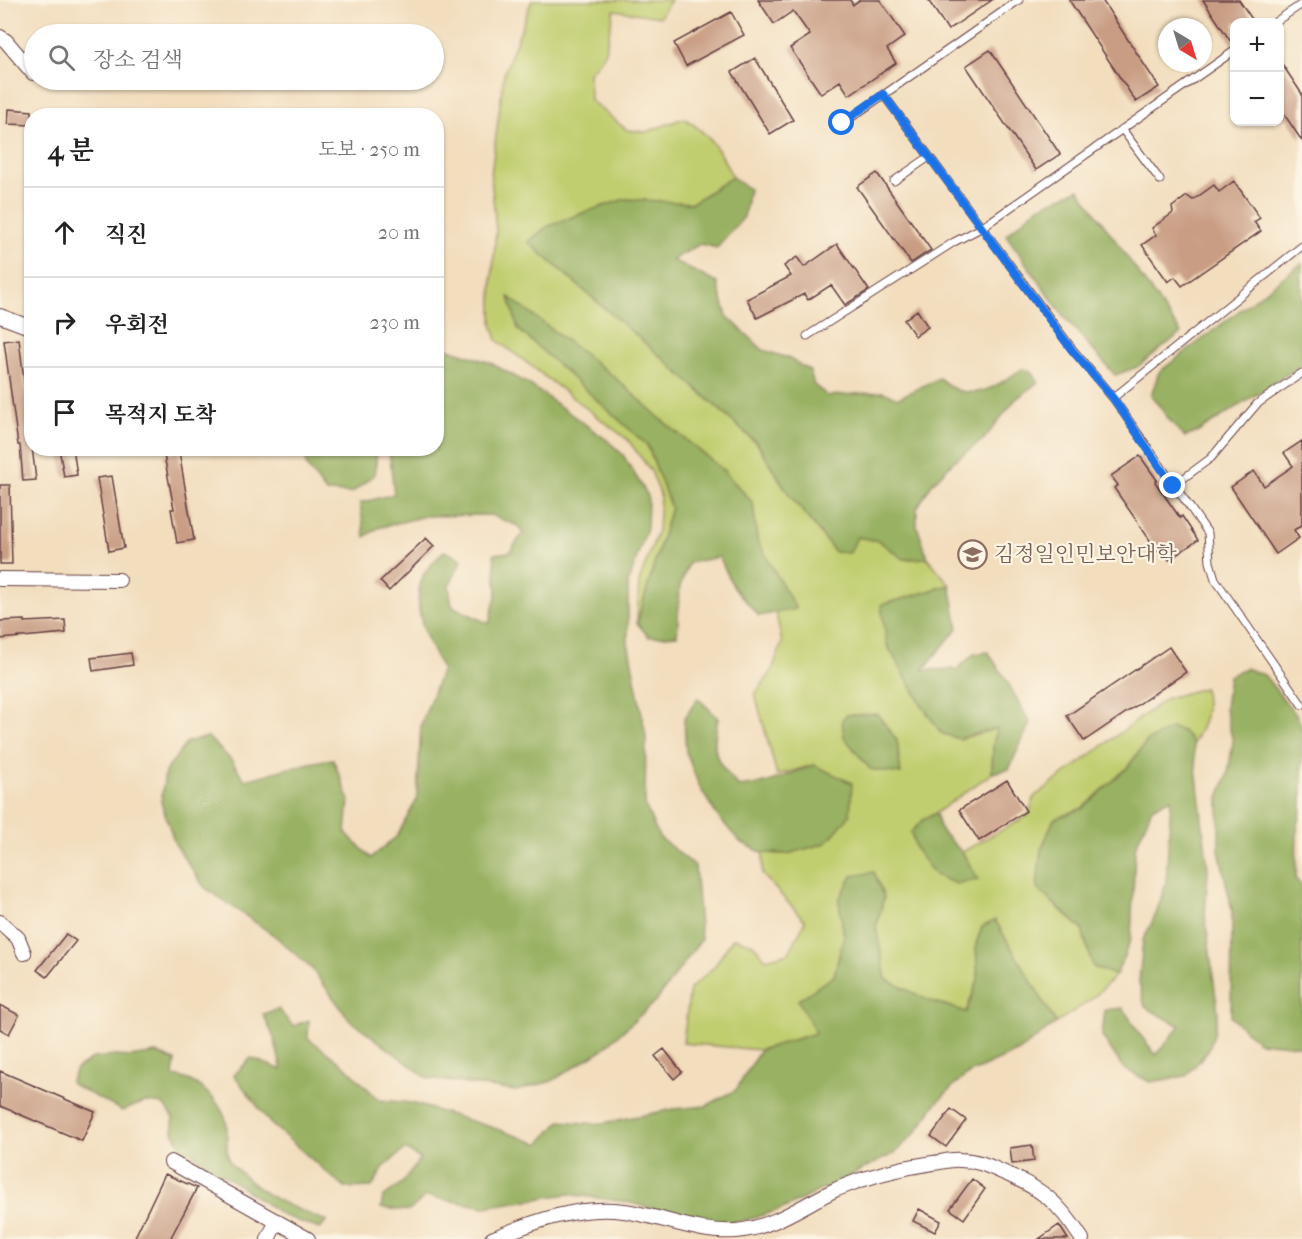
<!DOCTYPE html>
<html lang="ko">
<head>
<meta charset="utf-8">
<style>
  body { margin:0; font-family:"IM FELL French Canon","Noto Serif KR",serif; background:#f2f2f2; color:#222 }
  .controls { position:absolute; right:18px; top:18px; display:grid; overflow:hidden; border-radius:12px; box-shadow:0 2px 4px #0004 }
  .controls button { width:54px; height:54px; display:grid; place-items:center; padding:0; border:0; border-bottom:2px solid #e0e0e0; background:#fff; color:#222; font:30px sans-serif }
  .compass { position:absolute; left:1158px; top:18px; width:54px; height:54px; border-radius:50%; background:#fff; box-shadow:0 2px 4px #0004; rotate:142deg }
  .stop { position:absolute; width:18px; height:18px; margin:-14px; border:4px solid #1a73e8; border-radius:50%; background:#fff }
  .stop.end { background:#1a73e8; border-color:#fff; box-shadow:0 2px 6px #0008 }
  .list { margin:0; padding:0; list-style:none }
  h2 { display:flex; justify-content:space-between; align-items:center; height:78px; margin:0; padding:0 24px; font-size:26px }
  h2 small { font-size:20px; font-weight:400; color:#767676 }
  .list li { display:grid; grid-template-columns:39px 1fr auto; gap:18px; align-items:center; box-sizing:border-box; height:90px; padding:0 24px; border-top:2px solid #e0e0e0 }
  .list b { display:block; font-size:22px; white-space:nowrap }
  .list em { font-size:20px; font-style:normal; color:#767676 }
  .icon { flex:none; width:33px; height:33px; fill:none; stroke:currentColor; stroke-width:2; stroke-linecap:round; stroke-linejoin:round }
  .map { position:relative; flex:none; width:1302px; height:1239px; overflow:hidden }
  .search { position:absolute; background:#fff; box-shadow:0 2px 4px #0004; left:24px; top:24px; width:420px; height:66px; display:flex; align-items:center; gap:15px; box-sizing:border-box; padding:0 21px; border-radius:33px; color:#767676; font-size:22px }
  .panel { position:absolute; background:#fff; box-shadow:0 2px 4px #0004; left:24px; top:108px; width:420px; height:348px; border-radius:24px }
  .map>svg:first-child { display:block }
</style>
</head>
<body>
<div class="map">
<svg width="1302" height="1239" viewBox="0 0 1302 1239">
  <rect width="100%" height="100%" fill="#fcf5e5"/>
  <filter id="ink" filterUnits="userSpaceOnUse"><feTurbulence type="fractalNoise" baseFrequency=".0167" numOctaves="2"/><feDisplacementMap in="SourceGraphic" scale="12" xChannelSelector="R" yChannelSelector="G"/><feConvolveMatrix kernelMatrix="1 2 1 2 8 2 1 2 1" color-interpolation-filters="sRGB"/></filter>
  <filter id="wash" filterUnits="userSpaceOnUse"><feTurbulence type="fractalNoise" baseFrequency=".008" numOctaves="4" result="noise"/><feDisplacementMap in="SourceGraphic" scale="24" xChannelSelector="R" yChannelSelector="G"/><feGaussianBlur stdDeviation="1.35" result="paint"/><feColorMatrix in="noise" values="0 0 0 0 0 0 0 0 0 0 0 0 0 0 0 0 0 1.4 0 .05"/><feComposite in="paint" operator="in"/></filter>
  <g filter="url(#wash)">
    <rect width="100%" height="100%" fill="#f2ddbd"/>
    <path fill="#c1ce6f" stroke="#86764d" stroke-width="1.5" d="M532 0H671L660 17 614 10 604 56 589 73 590 100 627 130 646 132 684 118C709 134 720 149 732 177L692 204 625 199 577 215 547 227 528 242 667 362 758 445 788 493 835 552 857 537 879 541 904 559 928 558 950 585 881 605 959 739 998 728 993 746 992 773 936 813 923 820 978 879 962 852 1029 815 1034 797 1167 698 1204 688C1209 710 1205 724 1193 743L1183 732 1147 741 1127 768 1083 808 1054 819 1041 850 1037 889 1082 929 1093 967 1116 975 1092 999 1056 1023 995 921 982 927 976 944 978 980 966 1012 925 999 885 979 876 927 884 897 874 872 839 900 844 936 834 976 816 988V1033L760 1050 683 1043 690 989 714 967 733 938 753 944 766 959 789 953 805 921 762 874 763 853 788 854 814 765 777 775 755 694 771 673 782 643 776 613 795 608 757 540 753 503 723 470 663 421 613 376 509 298 616 416 647 445 671 508 637 623 639 582 658 530 660 494 651 471 628 440 497 340 492 324V281L496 231 491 175 504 74Z"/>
    <path fill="#98b162" stroke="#716846" stroke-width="1.5" d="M732 177 749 189 744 217 717 248 700 244 672 260 717 283 727 316 763 350 788 358 810 371 814 385 828 396 883 392 898 398 939 378C945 382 953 390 960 391 984 397 1003 382 1022 369L1031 371 1038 382 1015 400 984 439 953 462 931 485 917 508V526L928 558 904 559 879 541 857 537 850 553 835 552 788 493 758 444 667 362 528 242 547 227 577 215 625 199 692 203Z
      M1079 189 1181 333 1137 367 1115 375 1065 318 1006 235 1039 207Z
      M1302 263V365L1198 432 1185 437 1171 422 1151 395 1159 372Z
      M509 297 613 376 663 421 723 470 753 503 757 540 796 609 759 616 734 588 719 557 689 563 680 586 677 635 649 637 637 623 671 508 648 446 518 329Z
      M437 345 491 363 530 385 607 440 623 455 648 496 647 528 628 583V642L646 736 645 805 659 837 695 866 701 940 656 1001 602 1050 552 1081 516 1091 427 1078 349 1019 312 969 275 936 204 887 175 844 161 802 165 772 187 742 208 737 231 760 245 780C275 773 303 762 333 759L349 799 346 833 371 858 397 836 417 799 421 725 442 669C427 640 410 610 423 576 427 567 438 558 444 551L462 559 449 586 452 606 489 624 497 592 494 554 510 552 523 533 518 526 491 515 425 516 378 528 365 537 360 503 394 494 389 449 436 448Z
      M305 449H377L375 474 352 493 326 492 306 465Z
      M950 585 958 628 923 670 957 669 974 654 988 652 1007 681 1030 723 1009 769 992 773 993 746 997 728 959 739 941 733 923 707 887 645 881 605Z
      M1245 668 1264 675 1297 716 1302 728V809L1297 828 1296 880 1302 885V1046L1258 1042 1231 1017 1232 910 1219 850V798L1228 773 1233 742 1225 708 1229 676Z
      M698 698 718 718C711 755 715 759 739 787L766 783 814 765 852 783 850 815 826 843 788 854 763 853 740 842 716 814 699 786 686 752 684 719Z
      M877 714 897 740 901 774 870 769 844 737 842 720 846 715Z
      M1172 728 1183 731 1193 743 1208 869 1205 915 1218 1013 1214 1034 1208 1051 1186 1076 1150 1082 1124 1069 1102 1036 1105 1010 1123 1008 1141 1036 1156 1055 1180 1026 1145 1007 1139 982 1143 940 1156 914 1166 882 1171 798 1152 808 1135 848 1131 939 1116 975 1093 967 1082 929 1037 888 1041 850 1054 819 1083 808 1127 768 1147 741Z
      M936 813 941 831 962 852 978 879 956 884 935 875 916 850 911 832 923 820Z
      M874 872 884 897 876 927 886 979 925 999 966 1012 978 980 976 944 982 927 995 920 1056 1023 1019 1051 970 1073 953 1086 933 1107 918 1130 895 1153 785 1208 744 1221 716 1224 626 1202 568 1194 484 1207 426 1196 409 1211 381 1208 383 1197 403 1182 420 1159 405 1149 384 1167 372 1187 345 1188 270 1123 234 1075 251 1058 282 1070 274 1038 263 1014 278 1009 293 1026 309 1020 308 1038 345 1066 379 1100 412 1103 494 1128 539 1144 560 1121 598 1124 674 1109 706 1106 736 1090 760 1050 816 1033 798 1000 834 976 844 936 839 900 852 876Z
      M156 1053 175 1061 173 1076C195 1078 220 1099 226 1121 229 1134 224 1149 230 1162 232 1166 237 1169 240 1172 264 1197 295 1209 327 1221L320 1229 284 1216 181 1146 173 1132V1118L163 1104 145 1102 122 1111 70 1083 76 1069 93 1058 115 1056 130 1057Z"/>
    <g id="blocks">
      <path fill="#c99d84" d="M758 0H850L853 5 860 0H880L905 36 887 49 896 63 849 95 840 81 821 94 790 48 810 35 793 11 774 24Z
        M928 0H992L948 30Z
        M1069 0H1102L1159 87 1136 102Z
        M1203 0H1239L1254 22H1234L1233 45Z
        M731 12 744 35 686 66 674 43Z
        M990 50 1060 154 1036 170 966 66Z
        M755 58 793 120 770 134 732 72Z
        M1280 61 1302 94V141L1280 108Z
        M9 109 32 111V125L8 124Z
        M877 173 931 250 911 263 857 187Z
        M1234 181 1260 218 1254 222 1261 231 1182 286 1175 277 1168 282 1142 245 1156 235 1152 228 1173 213 1172 207 1187 196 1193 200 1214 185 1219 192Z
        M837 244 869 290 845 305 831 285 808 300 804 294 757 318 747 299 791 276 784 266 797 257 804 267Z
        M917 310 928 327 915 336 904 320Z
        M19 339 36 480 23 481 20 445H18L4 341Z
        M1302 441V525L1294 530 1299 538 1276 554 1231 487 1254 471 1264 486 1293 466 1284 453Z
        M59 448H73L77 475 64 477Z
        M179 452 194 540 177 543 171 509H174L164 455Z
        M1140 456 1157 480 1155 482 1180 518 1182 516 1198 540 1169 560 1162 549 1158 552 1114 488 1118 485 1111 476Z
        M112 476 124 548 109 551 97 478Z
        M0 485H10L12 564H0Z
        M426 538 434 546 389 591 380 581Z
        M25 620V622L65 620 66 633 0 639V621Z
        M1169 647 1186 672 1084 741 1067 716Z
        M131 653 133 665 93 671 91 658Z
        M1007 780 1026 811 979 841 959 810Z
        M66 934 76 941 47 977 37 970Z
        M0 1005 19 1015 9 1034 0 1029Z
        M664 1049 682 1072 674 1079 655 1056Z
        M0 1071 95 1112 82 1141 0 1106Z
        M951 1109 966 1120 946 1147 931 1136Z
        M1032 1145 1034 1161 1012 1164 1010 1148Z
        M165 1174 197 1188 170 1239H134Z
        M972 1179 985 1189 964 1219 950 1209Z
        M919 1209 941 1221 935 1232 913 1221Z
        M1059 1225 1068 1239H1039Z"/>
    </g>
  </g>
  <g filter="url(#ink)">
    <use href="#blocks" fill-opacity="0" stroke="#633c41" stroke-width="1.5"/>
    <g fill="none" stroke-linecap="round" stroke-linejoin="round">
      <defs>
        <path id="service" d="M1275 22 1302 4
          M883 94 1073 350 1113 398 1208 533 1210 562 1215 579 1302 705
          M842 124 1019 0
          M1122 129 1160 180
          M894 181 929 157
          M807 336 954 242 981 228 1234 51
          M1113 398 1302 246
          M1173 486 1211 458 1257 404 1302 373"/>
        <path id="minor" d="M0 37 6 41 33 73
          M0 316 32 328
          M0 579 119 580
          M0 922 18 938 24 953
          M171 1162 308 1239
          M268 1239 277 1221
          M492 1239C535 1221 578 1205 624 1211 661 1216 699 1234 736 1231 774 1228 804 1204 837 1189 870 1175 898 1168 933 1163 942 1162 952 1159 960 1160 975 1160 987 1165 1000 1171 1041 1188 1058 1201 1082 1239"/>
      </defs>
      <use href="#service" stroke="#633c41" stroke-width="9"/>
      <use href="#minor" stroke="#633c41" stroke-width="16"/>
      <use href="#service" stroke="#fff" stroke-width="7"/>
      <use href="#minor" stroke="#fff" stroke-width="14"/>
    </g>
  </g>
  <g fill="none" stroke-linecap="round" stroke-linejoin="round" filter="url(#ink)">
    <path stroke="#1a73e8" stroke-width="8" d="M842 123 883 94 1072 350 1113 398 1173 486"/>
  </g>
  <defs>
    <symbol id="university-ring" viewBox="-11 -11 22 22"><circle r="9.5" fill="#fcf5e5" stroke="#8d6e63" stroke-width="1.5"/><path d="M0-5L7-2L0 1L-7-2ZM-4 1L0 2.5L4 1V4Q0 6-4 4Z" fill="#8d6e63"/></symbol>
  </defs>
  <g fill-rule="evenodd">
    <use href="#university-ring" x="956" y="538" width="33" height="33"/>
  </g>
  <g text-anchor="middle" stroke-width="4.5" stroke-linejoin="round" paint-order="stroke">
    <g font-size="21" fill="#785e54" stroke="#fcf5e5" text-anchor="start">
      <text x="994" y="561">김정일인민보안대학</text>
    </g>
  </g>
</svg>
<div class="controls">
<button>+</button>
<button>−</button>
</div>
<svg class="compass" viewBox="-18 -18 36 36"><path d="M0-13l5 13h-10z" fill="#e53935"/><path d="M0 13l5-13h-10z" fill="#767676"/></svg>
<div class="stop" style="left:842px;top:123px"></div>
<div class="stop end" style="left:1173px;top:486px"></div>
<div class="search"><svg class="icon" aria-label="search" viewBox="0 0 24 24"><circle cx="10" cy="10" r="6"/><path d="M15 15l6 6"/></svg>장소 검색</div>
<section class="panel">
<h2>4 분<small>도보 · 250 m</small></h2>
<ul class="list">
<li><svg class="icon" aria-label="ahead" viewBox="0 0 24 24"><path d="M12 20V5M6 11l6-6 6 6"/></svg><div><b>직진</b></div><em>20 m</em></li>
<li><svg class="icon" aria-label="right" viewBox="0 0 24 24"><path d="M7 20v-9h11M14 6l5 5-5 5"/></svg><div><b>우회전</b></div><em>230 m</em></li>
<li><svg class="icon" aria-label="arrive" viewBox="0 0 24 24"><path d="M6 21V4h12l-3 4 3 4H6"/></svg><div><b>목적지 도착</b></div></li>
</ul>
</section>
</div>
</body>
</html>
